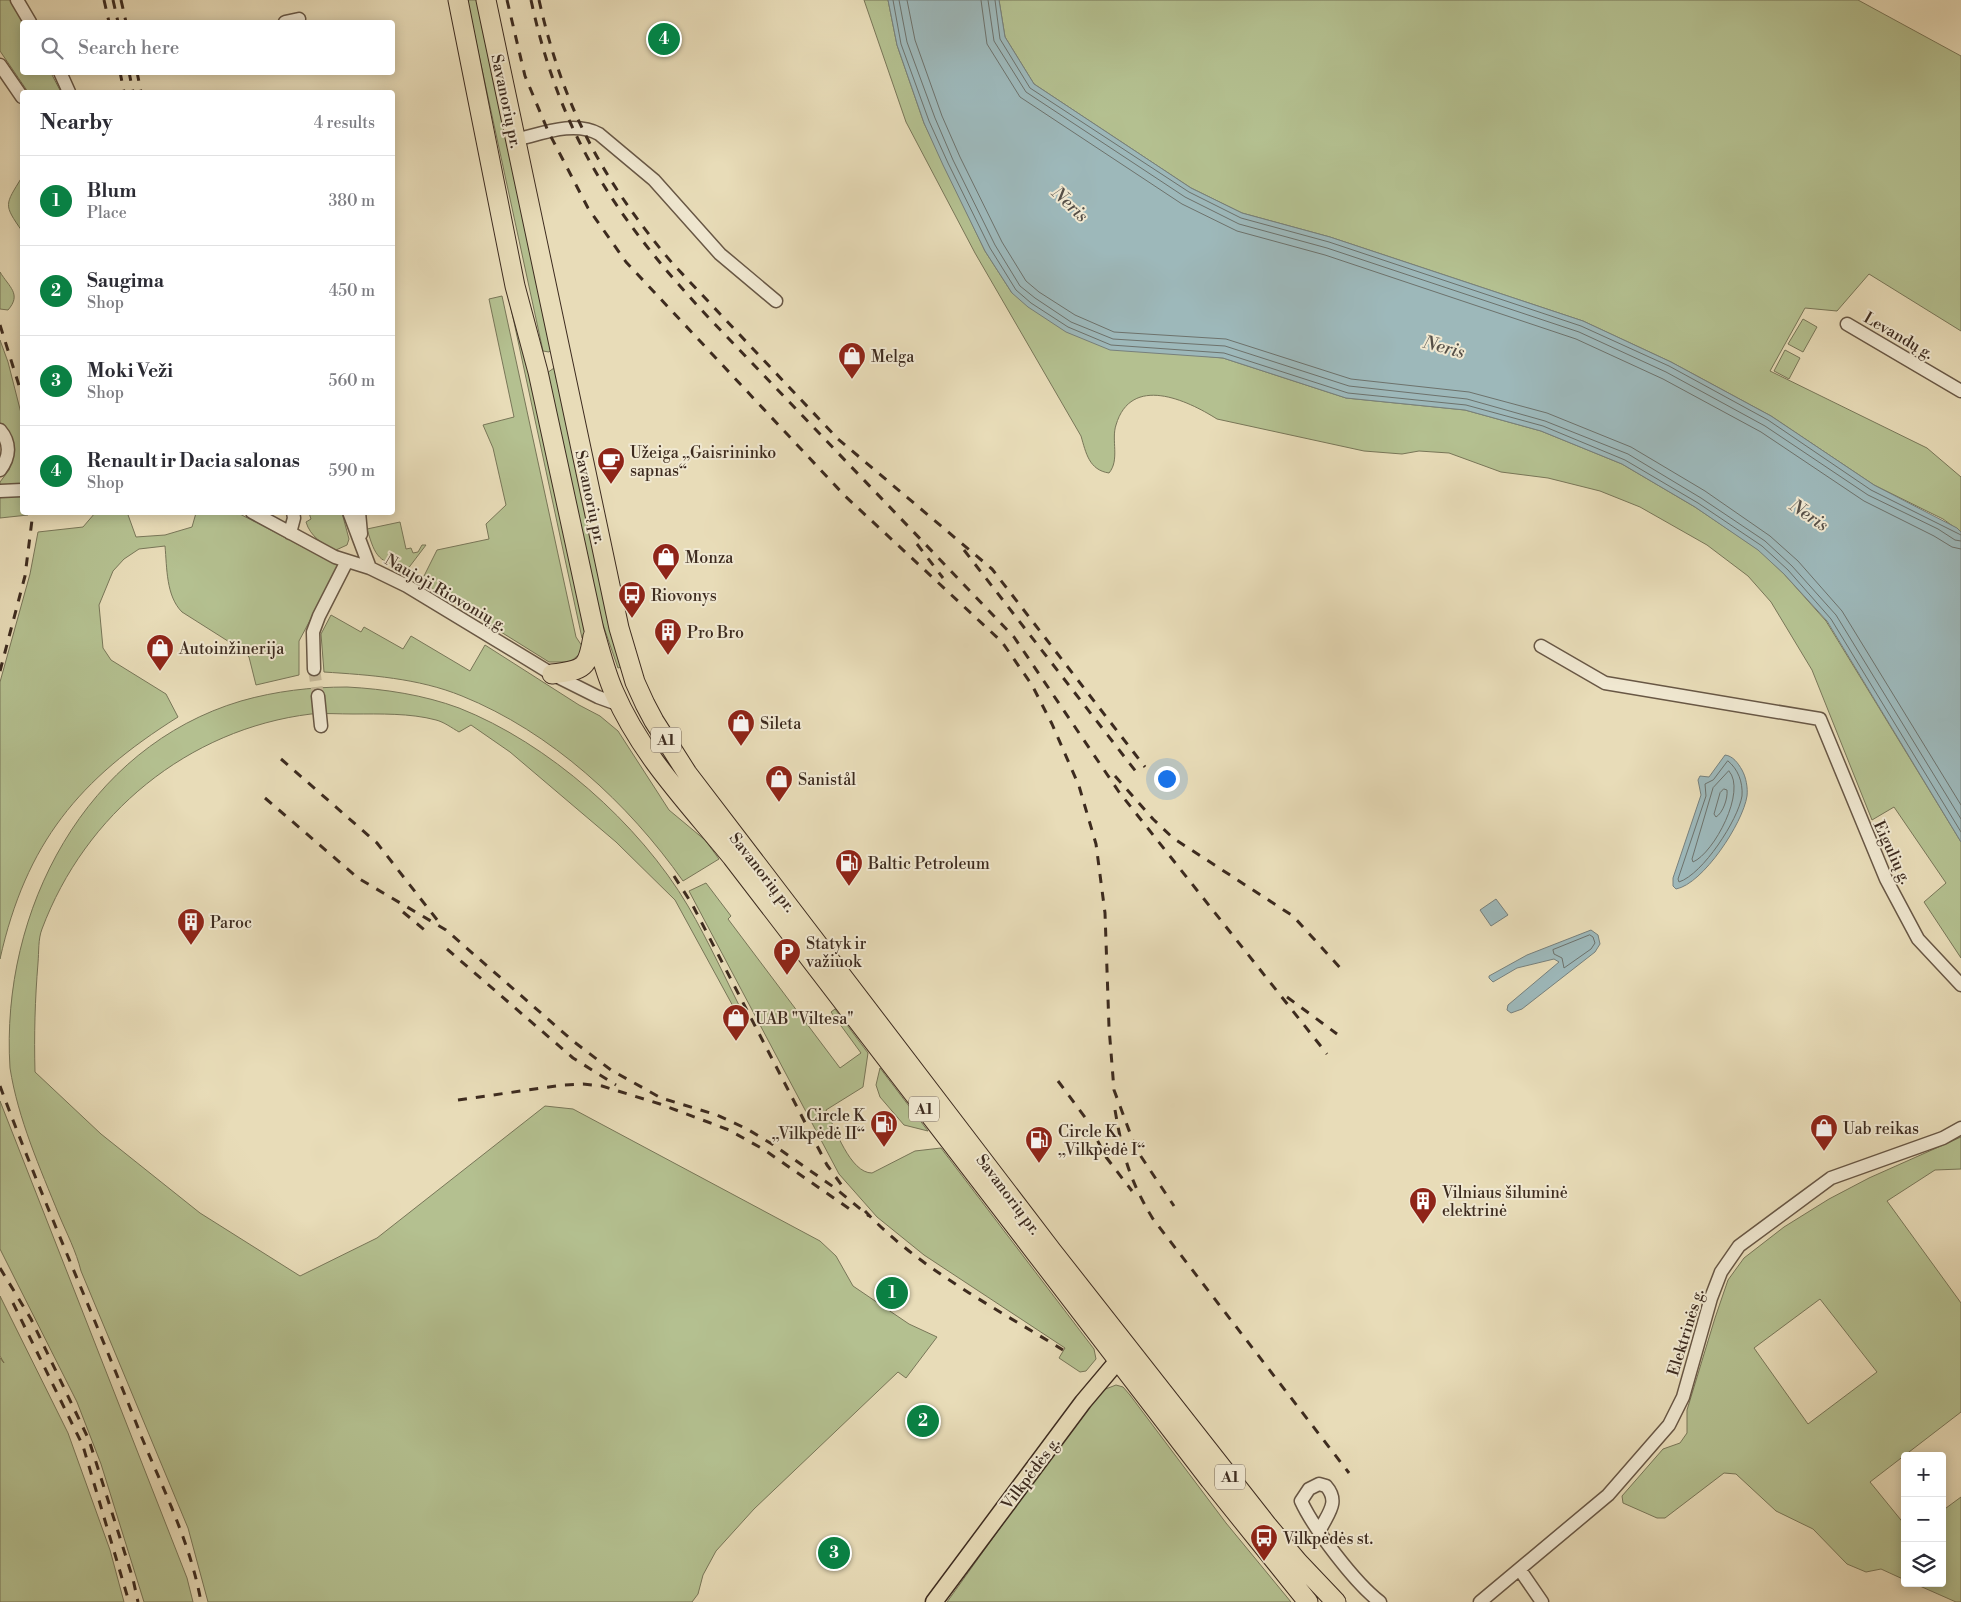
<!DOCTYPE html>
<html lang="en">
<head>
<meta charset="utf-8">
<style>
  body { margin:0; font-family:"Libre Bodoni",serif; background:#f7f7f7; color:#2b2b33 }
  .controls { position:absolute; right:15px; bottom:15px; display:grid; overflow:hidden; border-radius:5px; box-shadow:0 2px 12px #0003 }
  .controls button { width:45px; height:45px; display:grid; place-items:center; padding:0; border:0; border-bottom:1px solid #e1e1e2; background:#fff; color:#2b2b33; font:25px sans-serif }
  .you { position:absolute; left:1166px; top:778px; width:18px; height:18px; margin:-12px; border:4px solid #fff; border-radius:50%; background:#1a73e8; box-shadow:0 0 0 8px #1a73e833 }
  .badge { display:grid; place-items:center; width:32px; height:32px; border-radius:50%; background:#0b8043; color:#fff; font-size:16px; font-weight:700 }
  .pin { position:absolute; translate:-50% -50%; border:2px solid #fff; box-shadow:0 1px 5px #0006 }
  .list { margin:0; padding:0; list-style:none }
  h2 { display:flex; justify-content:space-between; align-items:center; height:65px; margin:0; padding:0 20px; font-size:21px }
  h2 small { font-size:16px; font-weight:400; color:#7c7c81 }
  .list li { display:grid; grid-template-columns:32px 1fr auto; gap:15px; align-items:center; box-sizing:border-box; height:90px; padding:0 20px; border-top:1px solid #e1e1e2 }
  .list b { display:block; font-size:19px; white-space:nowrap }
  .list p { margin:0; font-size:16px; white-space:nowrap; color:#7c7c81 }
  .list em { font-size:16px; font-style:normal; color:#7c7c81 }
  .icon { flex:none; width:28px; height:28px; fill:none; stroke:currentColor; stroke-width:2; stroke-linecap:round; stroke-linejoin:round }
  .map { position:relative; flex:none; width:1961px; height:1602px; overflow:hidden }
  .search { position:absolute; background:#fff; box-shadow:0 2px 12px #0003; left:20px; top:20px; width:375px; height:55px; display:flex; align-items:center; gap:12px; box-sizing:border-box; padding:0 18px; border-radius:5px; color:#7c7c81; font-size:19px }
  .panel { position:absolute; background:#fff; box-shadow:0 2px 12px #0003; left:20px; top:90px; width:375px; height:425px; border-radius:5px }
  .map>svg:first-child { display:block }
</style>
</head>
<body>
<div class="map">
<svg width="1961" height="1602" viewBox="0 0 1961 1602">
  <rect width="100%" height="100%" fill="#e8dcb8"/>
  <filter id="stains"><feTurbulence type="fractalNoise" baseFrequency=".004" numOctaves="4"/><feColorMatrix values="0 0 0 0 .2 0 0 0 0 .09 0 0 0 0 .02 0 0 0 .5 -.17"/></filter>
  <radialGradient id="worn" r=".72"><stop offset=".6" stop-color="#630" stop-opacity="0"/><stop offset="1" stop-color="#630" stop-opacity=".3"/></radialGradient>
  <path fill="#b4c090" stroke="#787658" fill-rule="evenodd" d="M0 0H10L24 22 22 72 51 73 61 92H28L0 51Z
    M467 0H479L551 350 549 352 543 351Z
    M864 0H888L897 45 924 123 985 251 1012 293 1184 354 1223 358 1346 398 1465 410 1541 431 1622 464 1695 507 1759 550 1784 574 1826 621 1961 842V958L1924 902 1946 883 1894 807 1872 820 1812 670 1771 602 1748 576 1707 545 1640 507 1600 491 1548 478 1501 472 1449 453 1419 451 1402 454 1364 451 1217 419C1187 400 1131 374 1116 425 1111 440 1120 460 1109 473 1089 470 1086 453 1081 436L975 253 906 122Z
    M999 0H1858L1961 56V331L1869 274 1837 311 1805 308 1770 371 1927 448 1961 477V532L1943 519 1874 485 1771 416 1671 362 1583 321 1330 237 1242 213 1191 188 1034 84 1005 37Z
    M22 177V231C3 204 5 205 22 177Z
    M0 272C9 287 22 294 8 310L0 309Z
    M502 296 576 637 582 646V652L570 662H549L421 582 437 550 489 539 486 524 506 505 493 448 483 425 514 417 489 299Z
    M512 297 588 633 585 639 582 638 509 299Z
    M1803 319 1817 327 1803 352 1788 344Z
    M0 340 8 362 22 417V512L28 513V515L0 518V482L9 470 13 454 0 425Z
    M1785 350 1800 358 1789 379 1774 371Z
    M554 368 622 667 618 668 599 613 547 373Z
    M127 512 136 537 165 535 192 527 196 513H238L339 566 299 641V675L256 685 249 657 242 650 182 612C166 596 167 568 165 546L139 549 124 559 113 571 99 605 103 648 111 660 166 694 178 717C79 779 26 843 0 959V682L30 574 38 532 83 527 95 513Z
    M309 513H342L349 539 347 545 336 550C323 545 310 536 306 522L311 519Z
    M400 522 406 549 411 548 413 553 418 552 422 545H426L407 570C378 560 376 559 367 529Z
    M331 615 361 632 364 627 403 649 411 636 470 671 485 645 579 705 600 716 618 731 669 810 705 840 719 859 683 881C628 803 551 732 462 696 418 678 369 675 324 672L321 634Z
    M347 687C385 689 424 695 459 708 548 743 639 823 688 906 709 942 726 980 745 1017L734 1008 675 900 616 842 510 752 471 725 459 732C452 728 444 722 436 720 410 713 380 714 353 714 339 714 325 713 311 714 188 729 85 814 42 929 38 939 39 952 38 963 35 999 34 1035 35 1072L101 1134 200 1213 300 1276 377 1238 545 1106 573 1109 820 1241 836 1256 853 1286 909 1324 937 1337 906 1378 898 1372 754 1509 716 1551 703 1575 698 1594 692 1602H208L188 1528 81 1271C76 1251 67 1234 59 1215 40 1168 18 1119 10 1068 0 910 86 747 241 701 276 691 311 687 347 687Z
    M706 883 731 916 728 919 840 1068 861 1053 831 1012 835 1009 868 1053 863 1087 826 1110C835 1128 850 1173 872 1173L915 1151 941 1148 1094 1349 1096 1359 1086 1371 1080 1372 1059 1358 1065 1348 924 1255 877 1217 839 1174 689 891Z
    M880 1068 928 1131 904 1125 880 1097 876 1085Z
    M0 1101 187 1578 193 1602H144L101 1464 77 1402 0 1249Z
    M1961 1137V1169L1935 1170 1887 1201 1961 1303V1412L1870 1482 1905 1525V1580L1881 1569 1866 1572 1847 1564 1813 1529 1776 1511 1736 1474 1724 1473 1665 1518H1657L1623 1503 1622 1496 1663 1449 1680 1443 1687 1433V1410L1715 1318 1728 1280 1744 1258 1784 1227 1829 1199 1869 1178ZM1820 1299 1877 1372 1808 1424 1754 1348Z
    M0 1296 68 1433 110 1550 124 1602H0V1358L4 1363 0 1356Z
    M1116 1385 1123 1387 1130 1395 1226 1523 1291 1602H947L1033 1482 1103 1390Z
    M1961 1497V1602H1956L1913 1583H1942V1511Z"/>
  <path fill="#9db8ba" stroke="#77807c" d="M888 0H999L1005 37 1034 84 1191 188 1242 213 1330 237 1583 321 1671 362 1771 416 1874 485 1957 528 1961 532V842L1827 621 1784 574 1758 550 1695 507 1622 464 1541 431 1465 410 1346 398 1223 358 1110 350 1066 332 1028 307 1012 293 985 251 943 165 924 123 897 45Z
    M1725 755C1733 756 1738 763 1742 770 1746 777 1748 788 1747 796 1743 823 1703 884 1676 889L1673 886V878L1701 795 1698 780 1700 776 1709 777Z
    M1496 899 1508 915 1491 926 1480 910Z
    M1591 930 1598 935 1600 944 1595 952 1522 1009 1511 1013 1507 1010 1508 1005 1559 962 1554 959 1517 968 1493 982 1489 978V976L1527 955Z"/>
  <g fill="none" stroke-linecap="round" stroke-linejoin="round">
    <path stroke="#6d726c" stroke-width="1" d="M893 0 901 44 929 121 948 163 990 248 1016 290 1031 303 1068 327 1111 345 1224 353 1348 393 1466 405 1543 426 1625 460 1698 503 1762 546 1788 570 1831 619 1961 832
      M899 0 907 42 935 118 953 160 995 245 1020 286 1035 298 1071 322 1113 339 1225 346 1349 386 1467 399 1545 421 1628 454 1701 498 1765 541 1792 566 1836 615 1961 819
      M907 0 915 40 942 116 960 157 1002 242 1026 281 1039 292 1075 315 1114 332 1226 339 1351 379 1469 392 1547 413 1631 447 1705 491 1770 536 1798 561 1842 611 1961 805
      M981 0 987 44 1020 97 1182 204 1237 231 1325 255 1576 339 1663 379 1761 432 1864 501 1934 536 1952 547 1961 549
      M988 0 994 41 1026 92 1185 197 1239 224 1327 248 1579 332 1666 372 1765 426 1868 495 1938 529 1955 540 1961 541
      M995 0 1000 39 1030 88 1189 192 1241 218 1329 242 1581 326 1669 366 1768 420 1871 490 1961 535
      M1728 761C1738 769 1743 782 1742 796 1738 820 1703 874 1679 882L1678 879 1706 796 1705 784 1713 780Z
      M1729 771C1747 791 1714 853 1693 862L1692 859 1713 788Z
      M1724 789 1727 790C1728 798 1723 813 1716 817L1714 814 1720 793Z
      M1590 935 1593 937 1595 943 1591 949 1564 968 1562 958 1554 954 1553 950Z"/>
    <path stroke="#c6b999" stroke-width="12" stroke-dasharray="12 6" stroke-linecap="butt" d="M314 669 318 696"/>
    <defs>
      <path id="minor" d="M17 0 30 22
        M285 22 299 19
        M0 65 22 97
        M60 72 69 92
        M515 140C541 134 574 120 599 134L654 180 720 254 776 301
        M1847 324 1961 391
        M0 430C11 443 10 457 0 470
        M0 491 22 490
        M252 512 335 557 370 568 407 586 552 674 598 697 620 705
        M349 512 370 568
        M359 512 361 534
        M290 533 294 518 293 512
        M1541 646 1605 683 1820 719 1886 879 1918 939 1961 985
        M314 669 313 632 319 616 347 561
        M318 696 321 726
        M1320 1530C1328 1513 1340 1502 1326 1486L1319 1484 1309 1489 1301 1501C1314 1529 1355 1583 1380 1602
        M1520 1570 1542 1602
        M1480 1602 1608 1495 1669 1425 1683 1397 1711 1298 1721 1272 1739 1246 1831 1178 1943 1138 1961 1128"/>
      <path id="major" d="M934 1602 1083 1402 1126 1351"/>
      <path id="highway" d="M458 0 515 286 538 372 594 630C600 650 605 672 614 692 641 755 689 804 732 857L1210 1480 1308 1602
        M486 0 619 628 635 682 645 704 654 721 687 773 1052 1251 1267 1525 1298 1562 1336 1602
        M552 674C585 670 588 668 593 636"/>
    </defs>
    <use href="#minor" stroke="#685745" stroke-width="15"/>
    <use href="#major" stroke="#3d2b1f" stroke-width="19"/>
    <use href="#highway" stroke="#3d2b1f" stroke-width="21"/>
    <use href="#minor" stroke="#f0e8d1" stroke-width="12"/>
    <use href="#major" stroke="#e8dcb8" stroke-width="16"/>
    <use href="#highway" stroke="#e8dcb8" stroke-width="19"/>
    <path stroke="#3d2b1f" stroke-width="3" stroke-dasharray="9 9" stroke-linecap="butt" d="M104 0 109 22
      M113 0 118 22
      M121 0 126 22
      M507 0 525 76 548 131 588 208 626 262 845 496 1002 642 1032 685 1052 724 1079 786 1096 844 1105 913 1109 1027 1114 1090 1136 1149 1174 1206
      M531 0C560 135 615 217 708 317L1014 637 1119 792 1327 1054
      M539 0C563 107 602 180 673 264L838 439 992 569 1145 767
      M120 72 124 92
      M129 72 133 92
      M137 72 141 92
      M0 325 22 395
      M917 544 943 578
      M964 550 1137 773
      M0 671 25 576 33 512
      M281 759 377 843 438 921
      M1115 776 1153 819 1173 838 1293 916 1343 971
      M265 798 358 878 446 930 573 1041 611 1070 661 1098 717 1115 747 1129 772 1144 835 1188 869 1216
      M674 876 692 904 827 1165 846 1191
      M403 912 427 932
      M447 949 573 1058 616 1085
      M1287 997 1337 1034
      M1058 1081 1087 1120 1106 1157 1132 1191
      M0 1086C44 1204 96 1320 142 1438 164 1491 191 1545 201 1602
      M458 1100 563 1085 583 1084 602 1086 660 1104 729 1130 763 1149 854 1212
      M1115 1110C1123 1156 1129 1179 1153 1219L1349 1473
      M865 1211C918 1268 997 1309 1063 1350
      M0 1268 31 1319 89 1440 133 1579 138 1602
      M13 1303 83 1446 129 1602"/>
  </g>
  <defs>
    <symbol id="shop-pin" viewBox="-11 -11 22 30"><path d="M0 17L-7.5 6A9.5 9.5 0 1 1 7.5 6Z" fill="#8f2418" stroke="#f0e8d1"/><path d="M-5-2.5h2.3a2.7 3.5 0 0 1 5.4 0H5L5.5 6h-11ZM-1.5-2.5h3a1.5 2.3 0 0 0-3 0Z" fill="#fff"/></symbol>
    <symbol id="cafe-pin" viewBox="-11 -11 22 30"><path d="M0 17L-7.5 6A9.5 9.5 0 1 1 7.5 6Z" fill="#8f2418" stroke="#f0e8d1"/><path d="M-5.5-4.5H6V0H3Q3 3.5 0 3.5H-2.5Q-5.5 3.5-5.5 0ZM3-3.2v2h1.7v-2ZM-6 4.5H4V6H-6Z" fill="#fff"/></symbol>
    <symbol id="bus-pin" viewBox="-11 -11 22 30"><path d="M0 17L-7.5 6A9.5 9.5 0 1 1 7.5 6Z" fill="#8f2418" stroke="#f0e8d1"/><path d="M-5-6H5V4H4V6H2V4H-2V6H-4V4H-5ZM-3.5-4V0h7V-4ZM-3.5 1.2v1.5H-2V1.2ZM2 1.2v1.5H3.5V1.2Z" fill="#fff"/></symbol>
    <symbol id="building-pin" viewBox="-11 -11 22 30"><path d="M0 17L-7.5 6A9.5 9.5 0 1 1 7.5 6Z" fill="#8f2418" stroke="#f0e8d1"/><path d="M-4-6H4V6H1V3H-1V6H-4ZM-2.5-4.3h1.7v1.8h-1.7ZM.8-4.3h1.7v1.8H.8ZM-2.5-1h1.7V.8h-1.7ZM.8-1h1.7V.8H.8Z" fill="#fff"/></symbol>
    <symbol id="fuel-pin" viewBox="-11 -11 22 30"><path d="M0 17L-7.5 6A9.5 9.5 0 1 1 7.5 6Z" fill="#8f2418" stroke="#f0e8d1"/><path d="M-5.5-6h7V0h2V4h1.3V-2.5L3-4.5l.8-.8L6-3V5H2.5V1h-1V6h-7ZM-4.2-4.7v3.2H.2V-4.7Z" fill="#fff"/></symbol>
    <symbol id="parking-pin" viewBox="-11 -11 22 30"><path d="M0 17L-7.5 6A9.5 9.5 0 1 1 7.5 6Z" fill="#8f2418" stroke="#f0e8d1"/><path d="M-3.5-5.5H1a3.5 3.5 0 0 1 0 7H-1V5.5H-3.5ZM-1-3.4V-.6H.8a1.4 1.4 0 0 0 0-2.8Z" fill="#fff"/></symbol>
  </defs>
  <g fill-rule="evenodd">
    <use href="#shop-pin" x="836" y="340" width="32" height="43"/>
    <use href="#cafe-pin" x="595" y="445" width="32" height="43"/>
    <use href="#shop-pin" x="650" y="541" width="32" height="43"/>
    <use href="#bus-pin" x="616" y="579" width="32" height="43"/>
    <use href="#building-pin" x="652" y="616" width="32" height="43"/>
    <use href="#shop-pin" x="144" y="632" width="32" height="43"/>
    <use href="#shop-pin" x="725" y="707" width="32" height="43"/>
    <use href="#shop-pin" x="763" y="763" width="32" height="43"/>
    <use href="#fuel-pin" x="833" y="847" width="32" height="43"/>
    <use href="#building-pin" x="175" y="906" width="32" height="43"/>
    <use href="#parking-pin" x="771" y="936" width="32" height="43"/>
    <use href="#shop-pin" x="720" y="1002" width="32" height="43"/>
    <use href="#fuel-pin" x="868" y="1108" width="32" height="43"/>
    <use href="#shop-pin" x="1808" y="1112" width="32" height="43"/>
    <use href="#fuel-pin" x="1023" y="1124" width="32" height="43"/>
    <use href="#building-pin" x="1407" y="1185" width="32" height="43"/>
    <use href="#bus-pin" x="1248" y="1522" width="32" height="43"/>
  </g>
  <g text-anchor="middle" stroke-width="4" stroke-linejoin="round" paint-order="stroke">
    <g fill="#f0e8d1" stroke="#736454" stroke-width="1">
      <rect x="651" y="727.5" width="30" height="25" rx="4"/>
      <rect x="909" y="1096.5" width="30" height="25" rx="4"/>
      <rect x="1215" y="1464.5" width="30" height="25" rx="4"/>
    </g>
    <g font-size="15" font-weight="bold" fill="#3d2b1f">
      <text x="666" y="745">A1</text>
      <text x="924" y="1114">A1</text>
      <text x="1230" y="1482">A1</text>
    </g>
    <g font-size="16" fill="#3d2b1f" stroke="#f0e8d1">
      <text transform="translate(507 101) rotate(78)" y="6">Savanorių pr.</text>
      <text transform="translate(1899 335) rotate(30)" y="6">Levandų g.</text>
      <text transform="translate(591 497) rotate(78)" y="6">Savanorių pr.</text>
      <text transform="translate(446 592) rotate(30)" y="6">Naujoji Riovonių g.</text>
      <text transform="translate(1893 852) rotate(65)" y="6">Eigulių g.</text>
      <text transform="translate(763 872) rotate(52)" y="6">Savanorių pr.</text>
      <text transform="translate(1009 1194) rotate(53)" y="6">Savanorių pr.</text>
      <text transform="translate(1685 1332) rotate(-73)" y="6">Elektrinės g.</text>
      <text transform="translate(1030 1473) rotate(-53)" y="6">Vilkpėdės g.</text>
    </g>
    <g font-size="16" fill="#3d2b1f" stroke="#f0e8d1" text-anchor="start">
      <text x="871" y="362">Melga</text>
      <text x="630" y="458">Užeiga „Gaisrininko<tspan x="630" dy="18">sapnas“</tspan></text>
      <text x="685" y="563">Monza</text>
      <text x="651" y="601">Riovonys</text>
      <text x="687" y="638">Pro Bro</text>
      <text x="179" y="654">Autoinžinerija</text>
      <text x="760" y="729">Sileta</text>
      <text x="798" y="785">Sanistål</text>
      <text x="868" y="869">Baltic Petroleum</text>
      <text x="210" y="928">Paroc</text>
      <text x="806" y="949">Statyk ir<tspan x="806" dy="18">važiuok</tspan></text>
      <text x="755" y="1024">UAB "Viltesa"</text>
      <text x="865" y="1121" text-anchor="end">Circle K<tspan x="865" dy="18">„Vilkpėdė II“</tspan></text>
      <text x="1843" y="1134">Uab reikas</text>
      <text x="1058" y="1137">Circle K<tspan x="1058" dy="18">„Vilkpėdė I“</tspan></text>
      <text x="1442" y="1198">Vilniaus šiluminė<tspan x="1442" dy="18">elektrinė</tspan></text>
      <text x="1283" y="1544">Vilkpėdės st.</text>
    </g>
    <g font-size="18" font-style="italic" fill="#554e46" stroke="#f0e8d1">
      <text transform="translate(1070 204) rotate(43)" y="6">Neris</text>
      <text transform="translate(1444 347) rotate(15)" y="6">Neris</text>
      <text transform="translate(1809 515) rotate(34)" y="6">Neris</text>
    </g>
  </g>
  <rect width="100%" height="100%" filter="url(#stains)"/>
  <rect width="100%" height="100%" fill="url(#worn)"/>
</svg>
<div class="controls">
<button>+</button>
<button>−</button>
<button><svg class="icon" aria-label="layers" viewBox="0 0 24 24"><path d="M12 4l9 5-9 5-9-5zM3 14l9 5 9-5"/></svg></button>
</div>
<div class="you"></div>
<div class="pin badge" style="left:892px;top:1293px">1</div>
<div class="pin badge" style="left:923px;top:1421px">2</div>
<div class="pin badge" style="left:834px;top:1553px">3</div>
<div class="pin badge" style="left:664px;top:39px">4</div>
<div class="search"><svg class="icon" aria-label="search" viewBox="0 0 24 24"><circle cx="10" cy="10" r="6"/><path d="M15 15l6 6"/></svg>Search here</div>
<section class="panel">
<h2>Nearby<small>4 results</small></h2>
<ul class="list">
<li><span class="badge">1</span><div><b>Blum</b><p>Place</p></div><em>380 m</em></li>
<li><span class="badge">2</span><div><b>Saugima</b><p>Shop</p></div><em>450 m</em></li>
<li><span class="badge">3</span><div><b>Moki Veži</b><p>Shop</p></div><em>560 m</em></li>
<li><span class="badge">4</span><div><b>Renault ir Dacia salonas</b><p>Shop</p></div><em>590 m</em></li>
</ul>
</section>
</div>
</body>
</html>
